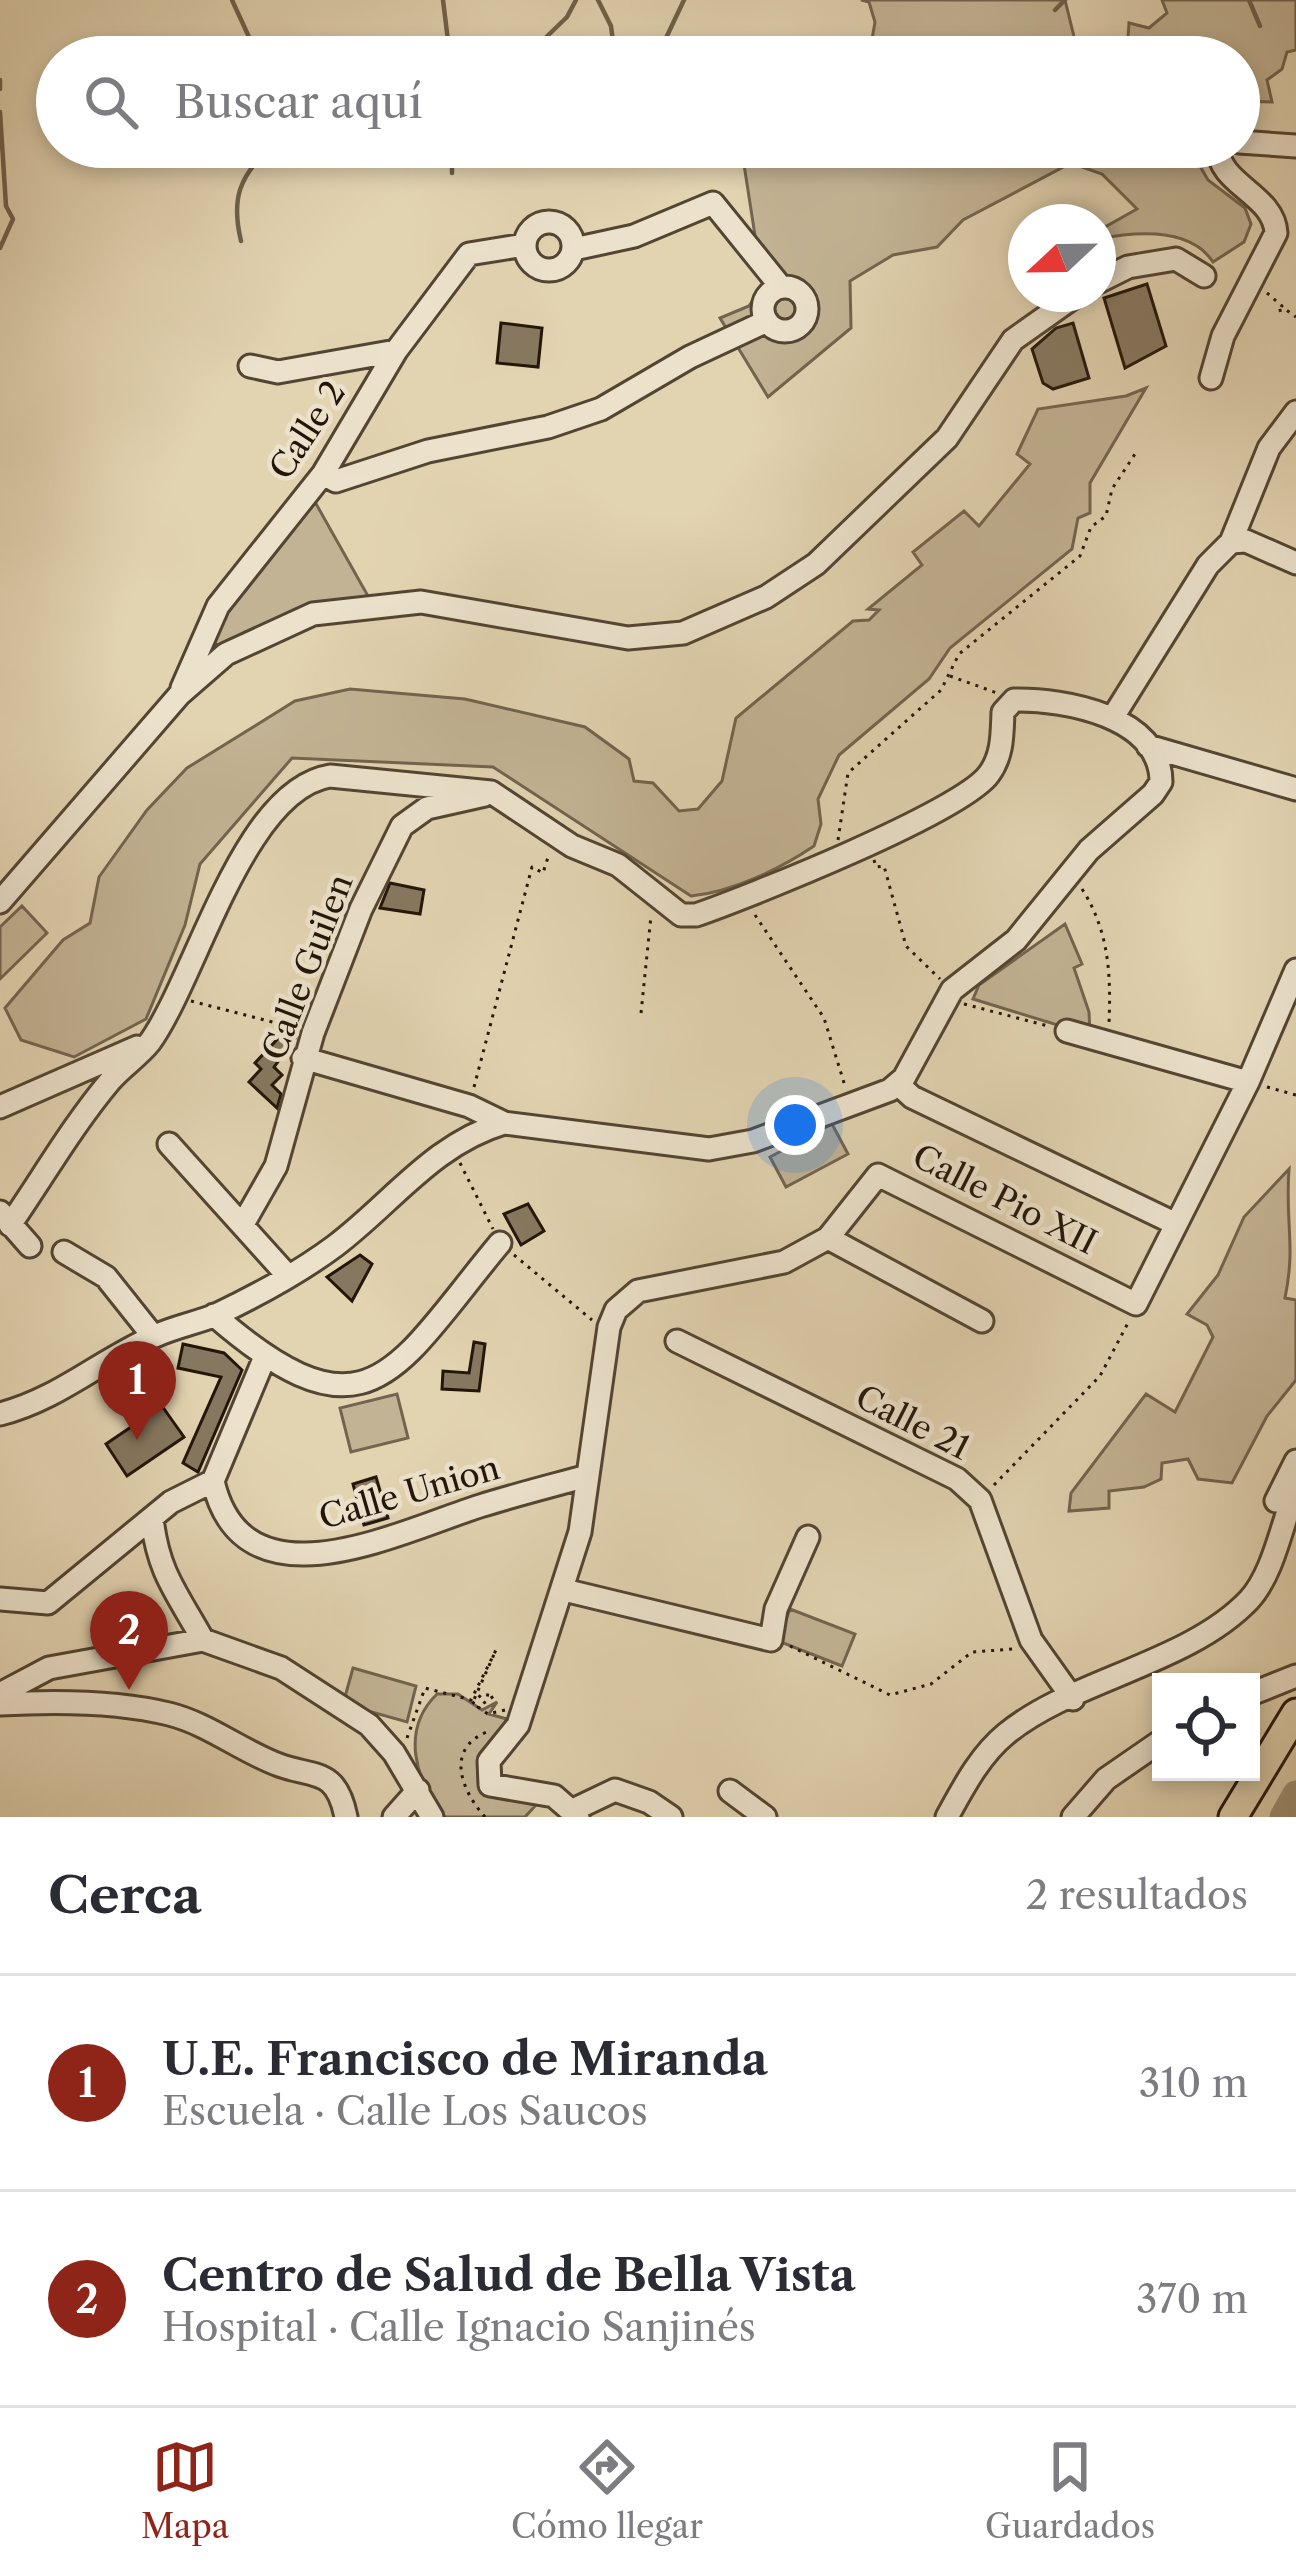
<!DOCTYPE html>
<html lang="es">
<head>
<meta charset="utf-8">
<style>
  body { margin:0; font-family:"Libre Caslon Text",serif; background:#f2f2f3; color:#2b2b33 }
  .controls { position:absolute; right:36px; bottom:36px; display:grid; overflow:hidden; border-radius:0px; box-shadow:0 6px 18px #0003 }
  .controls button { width:108px; height:108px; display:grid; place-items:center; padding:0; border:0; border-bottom:3px solid #e1e1e2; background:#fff; color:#2b2b33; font:60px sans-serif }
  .compass { position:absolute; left:1008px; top:204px; width:108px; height:108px; border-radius:50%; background:#fff; box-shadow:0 6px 18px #0003; rotate:248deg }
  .you { position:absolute; left:795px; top:1125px; width:42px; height:42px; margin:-30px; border:9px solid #fff; border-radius:50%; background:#1a73e8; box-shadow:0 0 0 18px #1a73e833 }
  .badge { display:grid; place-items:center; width:78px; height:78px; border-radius:50%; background:#8f2418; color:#fff; font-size:39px; font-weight:700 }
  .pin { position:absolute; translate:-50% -99px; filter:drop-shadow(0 3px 6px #0008) }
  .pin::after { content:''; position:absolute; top:63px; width:42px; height:36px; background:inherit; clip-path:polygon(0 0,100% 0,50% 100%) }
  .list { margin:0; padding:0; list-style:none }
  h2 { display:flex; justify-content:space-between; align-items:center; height:156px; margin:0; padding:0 48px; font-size:51px }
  h2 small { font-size:39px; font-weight:400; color:#7c7c81 }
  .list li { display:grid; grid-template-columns:78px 1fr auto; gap:36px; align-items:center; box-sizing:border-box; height:216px; padding:0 48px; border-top:3px solid #e1e1e2 }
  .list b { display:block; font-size:45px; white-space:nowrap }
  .list p { margin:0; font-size:39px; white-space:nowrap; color:#7c7c81 }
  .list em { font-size:39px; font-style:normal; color:#7c7c81 }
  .icon { flex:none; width:66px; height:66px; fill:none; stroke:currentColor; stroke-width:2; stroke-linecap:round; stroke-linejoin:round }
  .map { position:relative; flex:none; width:1296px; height:1817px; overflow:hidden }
  .search { position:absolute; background:#fff; box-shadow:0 6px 18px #0003; left:36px; right:36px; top:36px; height:132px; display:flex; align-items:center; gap:30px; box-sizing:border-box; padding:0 42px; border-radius:66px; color:#7c7c81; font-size:45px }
  .sheet { height:588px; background:#fff }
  nav { display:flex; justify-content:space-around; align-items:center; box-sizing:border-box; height:168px; border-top:3px solid #e1e1e2; background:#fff; font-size:33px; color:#7c7c81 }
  nav a { display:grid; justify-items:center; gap:6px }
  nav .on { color:#8f2418 }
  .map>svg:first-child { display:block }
</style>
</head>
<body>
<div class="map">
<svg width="1296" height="1817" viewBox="0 0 1296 1817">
  <rect width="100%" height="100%" fill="#e2d3b1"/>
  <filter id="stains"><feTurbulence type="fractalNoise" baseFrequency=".00167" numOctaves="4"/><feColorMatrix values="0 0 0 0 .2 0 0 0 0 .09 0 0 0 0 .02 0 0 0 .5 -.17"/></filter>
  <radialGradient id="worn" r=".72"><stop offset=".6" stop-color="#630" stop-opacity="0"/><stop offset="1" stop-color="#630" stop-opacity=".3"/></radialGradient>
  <path fill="#c2b394" stroke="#72644e" stroke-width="3" d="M861 0H1065L1079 57H869L875 22 869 2Z
    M1162 0H1296V50L1287 52 1282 69 1267 80 1272 102 1239 101V57H1118L1127 53 1129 23 1149 28 1167 13Z
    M797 147H1189L1208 180 1245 208 1251 224 1244 242 1213 262C1190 227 1134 232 1098 239V231L1137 209 1102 174 1071 163 963 220 937 247 893 255 850 281 851 328 768 397 720 318 749 306 763 287 743 158 770 161Z
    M1146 388 1090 483V513L1078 518 1072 549 950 648 929 679 839 755 818 799 821 824 814 846C780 869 732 892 691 896L493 767 292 758 200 864 185 925 146 1019 74 1057 21 1040 5 1008 63 940 90 923 99 877 147 810 187 768 295 701 350 689 465 699 585 727 629 759 634 781 653 783 679 811 698 809 722 781 736 718 853 621 869 620 879 610 868 609 922 565 913 552 964 511 979 526 1030 464 1017 454 1038 409 1126 396Z
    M315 502 368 596 269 625 221 648 212 640C236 592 273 537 315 502Z
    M22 906 47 933 0 979V927Z
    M1065 924 1082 964 1074 968 1089 1012 1090 1035 973 999 979 985Z
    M832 1124 848 1154 786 1187 770 1157Z
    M1289 1169C1285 1225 1296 1244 1285 1298L1296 1300V1380L1267 1416 1232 1483 1198 1479 1188 1459 1162 1463 1161 1479 1144 1487 1109 1491V1508L1069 1511 1071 1493 1146 1394 1175 1412 1213 1337 1207 1325 1187 1314 1218 1275 1244 1217Z
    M397 1394 408 1438 351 1452 340 1408Z
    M790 1609 855 1634 842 1666 778 1641Z
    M353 1668 416 1686 407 1722 343 1704Z
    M437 1694H458L482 1710 497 1702 489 1714 507 1719 479 1768 490 1785 535 1806 525 1817H445C415 1781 400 1730 437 1694Z"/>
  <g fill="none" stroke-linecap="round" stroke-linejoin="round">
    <path stroke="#6f614c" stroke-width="4.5" d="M232 0 249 37 250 57
      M443 0 450 57
      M598 0 611 26 615 57
      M1249 0 1260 26
      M1055 10 1065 0
      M540 57 537 46 567 17 576 0
      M657 57 684 0
      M0 80V89
      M0 112 6 206 13 219 0 248
      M452 173V147
      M241 241C231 199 239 176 271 147"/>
    <path stroke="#a19378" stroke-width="27" d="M1283 1817 1296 1794"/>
  </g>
  <path fill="#867860" stroke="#231609" stroke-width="3" d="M1147 284 1166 346 1125 368 1104 298Z
    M501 323 542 328 538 367 497 363Z
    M1073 323 1089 378 1053 389 1043 383 1032 349 1056 328Z
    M390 883 424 890 420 914 380 908Z
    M288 1028 296 1037 274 1067 282 1075 272 1085 281 1094 277 1108 249 1082 261 1069 255 1063Z
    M528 1204 544 1231 521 1245 504 1214Z
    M360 1255 372 1264 352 1301 327 1277Z
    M474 1342 485 1344 479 1391 442 1389 443 1371 469 1373Z
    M183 1344 224 1353 242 1370 198 1472 183 1463 221 1377 178 1368Z
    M162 1406 184 1437 127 1476 106 1444Z
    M376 1477 388 1518 364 1525 353 1484Z
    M132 1595 156 1612 150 1627 119 1631 116 1607Z"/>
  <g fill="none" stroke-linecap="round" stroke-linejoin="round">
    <defs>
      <path id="minor" d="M1239 142 1296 146
        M525 246a24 24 0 1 1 48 0a24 24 0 1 1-48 0Z
        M574 249 634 236 713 203 781 287
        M1098 282 1128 267 1176 259 1204 276
        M763 309a22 22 0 1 1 44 0a22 22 0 1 1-44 0Z
        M250 366 278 372 396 351
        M1211 378 1223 336 1276 233C1274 194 1218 185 1218 147
        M323 474 336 481 428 451 548 427 601 409 690 357 767 321
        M1231 542 1269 448 1296 412
        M182 688 218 606 323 474 396 351 469 254 525 245
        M1113 717 1208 565 1231 542 1246 541 1296 563
        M1148 746 1296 789
        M0 902 180 694 226 654 313 614 421 602 628 638 683 633 766 597 816 564 947 438 1013 340 1078 294
        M1067 1031 1248 1082
        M303 1058 469 1106 504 1123
        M899 1085 912 1097 1176 1224
        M0 1107 137 1047
        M169 1144 287 1275
        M0 1212 30 1246
        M243 1224 276 1166 313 1033 361 909 402 826 427 808 485 795
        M828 1238 982 1321
        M64 1252 106 1277 153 1336
        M214 1315C369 1450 395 1369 500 1243
        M677 1341 957 1479 980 1500 1031 1640 1073 1699
        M0 1414C59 1399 100 1360 155 1336 174 1327 196 1323 216 1315 256 1296 300 1272 335 1246 392 1203 433 1144 504 1123L709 1149 753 1141 890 1090 904 1078 952 990 1016 940 1089 850 1153 794 1161 782C1161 716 1064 699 1014 700L1003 712C1002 734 1003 755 989 774 962 812 748 897 696 915H681L618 865 572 846 491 792 330 776C243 790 197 976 150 1042 139 1056 122 1067 110 1081 73 1125 43 1177 10 1225
        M213 1481C243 1612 398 1532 480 1506 515 1495 551 1486 587 1476
        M1276 1501 1296 1461
        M152 1518C158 1573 177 1593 203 1640
        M564 1590 771 1640 776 1609 808 1537
        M0 1599 48 1603 171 1502 213 1481 264 1359
        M0 1694 49 1668 203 1640 281 1668 369 1725 394 1753 432 1817
        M1251 1694 1296 1676
        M0 1704C53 1701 117 1701 169 1714 209 1724 241 1751 279 1765 314 1778 336 1767 346 1817
        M730 1791 765 1817
        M571 1811 615 1790 649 1802 671 1817
        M394 1817 418 1790
        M578 1817 554 1796 490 1785 489 1761 518 1725 580 1532 609 1327 616 1310 638 1291 784 1262 828 1238 878 1175 1136 1304 1248 1082 1296 970
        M947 1817C963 1788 980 1755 1006 1734 1071 1680 1188 1664 1249 1600 1274 1573 1282 1522 1296 1489
        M1073 1817 1106 1779 1161 1741"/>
      <path id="major" d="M1233 1817 1296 1713"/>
    </defs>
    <use href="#minor" stroke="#534533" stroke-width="27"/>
    <use href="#major" stroke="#231609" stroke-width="33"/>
    <path stroke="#231609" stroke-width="3" stroke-dasharray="3 6" stroke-linecap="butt" d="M1267 293 1282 306 1278 311 1285 309 1296 317
      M950 676 997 693
      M838 840 848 773 941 690 959 654 1080 556 1091 527 1106 516 1112 489 1137 451
      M874 860 876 867 884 866 906 946 940 979
      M1082 889C1109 931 1111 974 1109 1023
      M755 915 824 1018 845 1086
      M191 1001 292 1027
      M964 1004 1048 1026
      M641 1013 651 916
      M474 1087 532 867 543 873 549 854
      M1267 1087 1296 1095
      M460 1163 493 1229
      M514 1255 592 1320
      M994 1485 1100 1376 1128 1323
      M790 1646 890 1695 931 1684 972 1652 1013 1649
      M407 1738 425 1688 471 1700 496 1650 472 1704 482 1694 494 1696 478 1707 488 1714 505 1710
      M485 1817C461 1790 445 1749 487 1732"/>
    <use href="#minor" stroke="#ece2cc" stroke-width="21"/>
    <use href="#major" stroke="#e2d3b1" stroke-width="27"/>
  </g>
  <g text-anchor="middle" stroke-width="9" stroke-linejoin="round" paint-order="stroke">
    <g font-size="33" fill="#231609" stroke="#ece2cc">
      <text transform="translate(307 430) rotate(-57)" y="12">Calle 2</text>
      <text transform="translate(307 967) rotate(-69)" y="12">Calle Guilen</text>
      <text transform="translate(1005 1199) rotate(27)" y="12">Calle Pio XII</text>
      <text transform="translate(913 1422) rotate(27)" y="12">Calle 21</text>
      <text transform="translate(409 1492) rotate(-16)" y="12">Calle Union</text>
    </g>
  </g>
  <rect width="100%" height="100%" filter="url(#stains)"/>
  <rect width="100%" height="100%" fill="url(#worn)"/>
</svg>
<div class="controls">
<button><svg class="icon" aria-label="locate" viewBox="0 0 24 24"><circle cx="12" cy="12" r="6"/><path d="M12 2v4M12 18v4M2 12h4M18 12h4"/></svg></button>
</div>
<svg class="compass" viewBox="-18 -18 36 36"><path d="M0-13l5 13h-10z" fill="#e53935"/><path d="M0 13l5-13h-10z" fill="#7c7c81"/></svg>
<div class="you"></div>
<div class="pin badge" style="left:137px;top:1440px">1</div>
<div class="pin badge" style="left:129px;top:1690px">2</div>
<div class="search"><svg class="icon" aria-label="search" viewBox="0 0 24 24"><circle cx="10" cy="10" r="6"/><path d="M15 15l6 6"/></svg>Buscar aquí</div>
</div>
<section class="sheet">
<h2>Cerca<small>2 resultados</small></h2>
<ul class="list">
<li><span class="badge">1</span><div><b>U.E. Francisco de Miranda</b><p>Escuela · Calle Los Saucos</p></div><em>310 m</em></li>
<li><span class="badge">2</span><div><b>Centro de Salud de Bella Vista</b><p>Hospital · Calle Ignacio Sanjinés</p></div><em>370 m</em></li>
</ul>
</section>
<nav>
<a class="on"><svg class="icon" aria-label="map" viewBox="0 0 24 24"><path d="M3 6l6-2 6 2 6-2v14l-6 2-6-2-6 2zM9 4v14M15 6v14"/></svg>Mapa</a>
<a><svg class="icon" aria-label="directions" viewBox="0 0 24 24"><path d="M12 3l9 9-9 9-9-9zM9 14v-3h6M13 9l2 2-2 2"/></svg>Cómo llegar</a>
<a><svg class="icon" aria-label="saved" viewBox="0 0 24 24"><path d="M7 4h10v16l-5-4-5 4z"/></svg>Guardados</a>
</nav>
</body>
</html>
